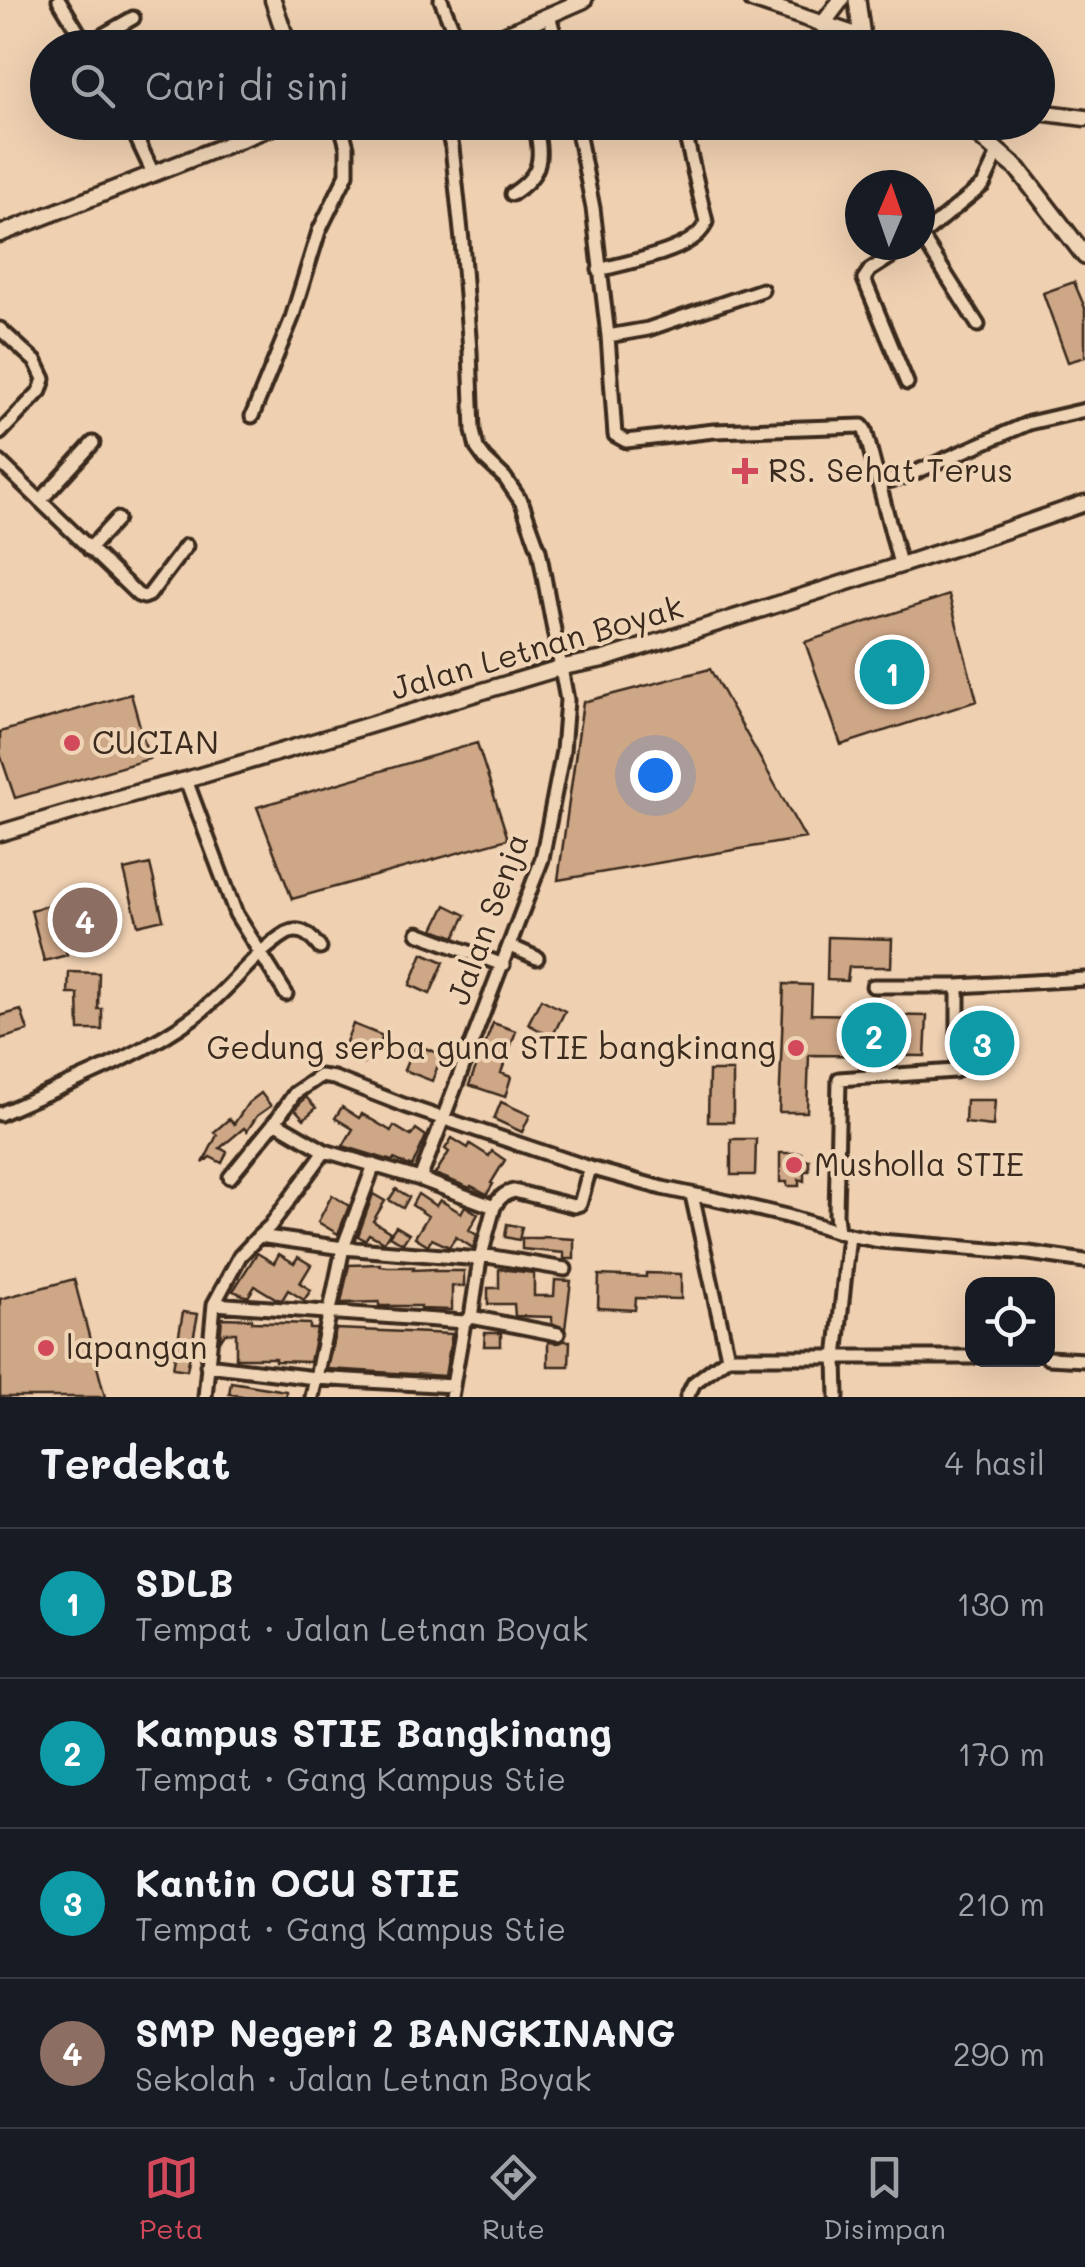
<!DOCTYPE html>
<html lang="id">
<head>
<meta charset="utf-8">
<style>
  body { margin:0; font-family:Mali,sans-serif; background:#20242c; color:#f1f3f6 }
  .controls { position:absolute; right:30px; bottom:30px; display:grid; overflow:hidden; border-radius:20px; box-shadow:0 10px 40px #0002 }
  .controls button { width:90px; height:90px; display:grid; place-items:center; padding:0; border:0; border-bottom:2px solid #363941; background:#171b24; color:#f1f3f6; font:50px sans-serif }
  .compass { position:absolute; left:845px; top:170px; width:90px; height:90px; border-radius:50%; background:#171b24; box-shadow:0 10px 40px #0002; rotate:2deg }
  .you { position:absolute; left:655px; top:775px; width:35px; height:35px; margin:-25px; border:8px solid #fff; border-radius:50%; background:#1a73e8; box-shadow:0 0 0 15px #1a73e833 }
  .badge { display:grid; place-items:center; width:65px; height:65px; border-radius:50%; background:#d1495b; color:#fff; font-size:32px; font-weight:700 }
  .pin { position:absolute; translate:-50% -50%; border:5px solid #fff; box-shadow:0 2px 10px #0006 }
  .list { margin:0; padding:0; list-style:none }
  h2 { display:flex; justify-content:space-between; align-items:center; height:130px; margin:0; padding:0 40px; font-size:42px }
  h2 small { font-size:32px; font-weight:400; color:#9ea1a6 }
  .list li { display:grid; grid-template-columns:65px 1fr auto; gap:30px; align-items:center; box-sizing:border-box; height:150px; padding:0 40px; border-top:2px solid #363941 }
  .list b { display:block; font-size:38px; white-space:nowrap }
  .list p { margin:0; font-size:32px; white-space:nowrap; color:#9ea1a6 }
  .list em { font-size:32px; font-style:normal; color:#9ea1a6 }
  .icon { flex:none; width:55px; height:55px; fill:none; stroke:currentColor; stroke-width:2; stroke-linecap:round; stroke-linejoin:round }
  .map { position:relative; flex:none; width:1085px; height:1397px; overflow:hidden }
  .search { position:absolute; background:#171b24; box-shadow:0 10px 40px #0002; left:30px; right:30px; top:30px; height:110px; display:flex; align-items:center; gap:25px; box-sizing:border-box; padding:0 35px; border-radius:55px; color:#9ea1a6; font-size:38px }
  .sheet { height:730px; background:#171b24 }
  nav { display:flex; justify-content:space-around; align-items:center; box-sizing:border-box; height:140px; border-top:2px solid #363941; background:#171b24; font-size:28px; color:#9ea1a6 }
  nav a { display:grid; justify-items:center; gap:5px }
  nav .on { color:#d1495b }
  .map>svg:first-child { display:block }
</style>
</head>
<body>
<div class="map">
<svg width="1085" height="1397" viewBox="0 0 1085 1397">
  <rect width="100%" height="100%" fill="#efd0b1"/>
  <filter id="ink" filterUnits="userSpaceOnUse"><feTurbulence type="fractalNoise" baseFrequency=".01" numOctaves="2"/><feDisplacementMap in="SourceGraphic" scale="20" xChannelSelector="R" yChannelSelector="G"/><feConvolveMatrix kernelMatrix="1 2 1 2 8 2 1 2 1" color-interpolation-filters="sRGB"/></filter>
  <g filter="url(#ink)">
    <path fill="#cea787" stroke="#3b2a1e" stroke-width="2.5" d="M1074 282 1085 308V357L1068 362 1043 293Z
      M949 595 977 701 841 745 805 642Z
      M710 669 805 838 558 880 583 702Z
      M131 694 149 759 15 798 0 754V732Z
      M477 743 508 839 292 899 257 807Z
      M150 864 163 919 138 925 124 870Z
      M54 904 67 955 44 961 31 910Z
      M446 905 466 915 455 937 434 929Z
      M828 937 892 939 891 967H849L847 981 827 980Z
      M423 953 444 962 430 994 410 985Z
      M69 972 99 973 98 1009H102V1030H79L78 994H68Z
      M784 984 812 985 811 1014 927 1016 925 1056 809 1055 807 1112H779Z
      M541 999 565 1011 552 1037 528 1024Z
      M21 1010 28 1031 0 1039V1016Z
      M493 1023 516 1031 501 1073 511 1077 505 1097 469 1085Z
      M353 1024 383 1036 376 1052 363 1064 341 1055Z
      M996 1029 997 1056 969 1058 968 1030Z
      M415 1044 442 1055 432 1081 404 1070Z
      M709 1071H733V1122H708Z
      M261 1093 271 1106 257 1116 247 1131 244 1128 220 1148 227 1152 222 1163 210 1157 203 1163 217 1135 214 1132 229 1119 234 1124 248 1103Z
      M306 1097 316 1108 304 1119 295 1109Z
      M966 1100H995L993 1126 965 1123Z
      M501 1102 530 1115 522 1132 494 1119Z
      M342 1107 359 1118 362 1114 391 1131 394 1126 411 1136 416 1129 426 1136 412 1167 394 1159 392 1161 343 1146 353 1129 335 1118Z
      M452 1138 468 1148 470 1144 489 1156 492 1151 505 1160 491 1183 493 1184 487 1194 471 1186 470 1188 435 1174 449 1152 445 1149Z
      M731 1139H756L755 1175H731Z
      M780 1153H801V1160H809V1171H804V1181L799 1179V1186H787V1182H780Z
      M396 1189 409 1197 403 1208 389 1200Z
      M373 1194 385 1201 373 1221 390 1232 384 1242 369 1234 365 1240 358 1236Z
      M418 1194 436 1206 440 1200 461 1213 465 1206 478 1214 469 1230 477 1235 473 1248 456 1237 449 1247 432 1239 428 1245 415 1237 428 1216 412 1205Z
      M332 1195 349 1206 338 1234 318 1222Z
      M507 1224 522 1227 519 1240 505 1237Z
      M396 1226 409 1234 403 1243 389 1236Z
      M543 1237 574 1239V1259H564V1253L522 1249V1238H542Z
      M257 1253 274 1263 279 1254 294 1263 298 1257 311 1265 300 1283 311 1290 304 1300 288 1290 282 1300 277 1299 255 1286 248 1297 233 1291Z
      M380 1264V1266L388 1267H414L413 1270 435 1269 434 1271H464V1286H452V1310L421 1309V1306H379V1302L341 1303 349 1265Z
      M499 1269 534 1273V1296H554L555 1280 571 1281 565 1329 552 1323V1317L515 1316 514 1304H488V1288H499Z
      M646 1273 681 1274V1299L636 1298 635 1310 598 1308 599 1275 646 1277Z
      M74 1279 105 1397H0V1299Z
      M183 1312 198 1314 187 1370 173 1368Z
      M222 1318 252 1319V1322L310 1324V1329H317L310 1362 275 1361V1358H236V1333H225L220 1341Z
      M336 1329 452 1334 445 1376 327 1369Z
      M485 1333H501V1346H484Z
      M564 1341H570L569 1366H548V1342L557 1343Z
      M231 1382 286 1391V1397H249L229 1394Z"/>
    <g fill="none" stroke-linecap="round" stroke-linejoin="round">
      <defs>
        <path id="minor" d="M59 0 88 48
          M441 0 452 27 456 48
          M549 15 558 48
          M86 45 133 18
          M129 122 153 173
          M576 122 593 208 608 336 615 435 626 441 714 431 862 426 865 430 900 564
          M85 125 88 122
          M512 194C544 173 542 158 535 122
          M920 234 978 325
          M920 237 983 185 998 153
          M599 270C627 262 697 251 706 222L687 141
          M0 329 36 362 44 379 40 391 0 433
          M608 336 648 329 762 290
          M907 383 864 279 870 270 909 245
          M252 416 292 318 319 231 347 174V147L340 122
          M0 462 138 595 144 597 149 595 186 546
          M880 483 907 476 1029 423 1085 410
          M40 501 93 443
          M89 549 117 519
          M186 780 236 914 286 994
          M418 933 503 965
          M510 946 537 958
          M873 986H958L1085 979
          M0 1114C65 1084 137 1059 195 1016 228 992 252 954 287 933 302 926 311 937 320 948
          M275 1122 325 1151 420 1179 494 1207C499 1198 504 1193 514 1191L574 1206 580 1204 590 1168 662 1188 715 1199 787 1216 849 1235 880 1241 1029 1253 1085 1261
          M230 1177 275 1122 295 1093 320 1076 334 1078 406 1106 590 1168
          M420 1179 542 859 563 751 567 700 539 550 522 503 505 478 485 459 477 448 473 431 470 351 462 241 452 147 445 122
          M838 1232 836 1214 839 1079 955 1071 958 1066V986
          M259 1236 270 1226 325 1151
          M481 1255 565 1269
          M214 1304 464 1322
          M471 1317 558 1334
          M728 1357H972
          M1048 1358 1085 1360
          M207 1365 315 1378 453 1386
          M205 1397 214 1304 240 1256 259 1236 343 1248 374 1165
          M312 1397 343 1248 480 1259
          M451 1397 464 1322 471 1317 480 1259 494 1207
          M687 1397 694 1383 728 1357 692 1195
          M837 1397 836 1358 849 1235"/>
        <path id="tertiary" d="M273 0 289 48
          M752 0 862 37
          M822 25 841 0
          M474 48 584 0
          M1038 112 1085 118
          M0 234 285 122
          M0 833 139 792 186 780 563 667 604 659C764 608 926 559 1085 503"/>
        <path id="secondary" d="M857 0 862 37 874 48
          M963 122 1018 169 1085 256"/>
      </defs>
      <use href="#minor" stroke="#3b2a1e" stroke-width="19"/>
      <use href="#tertiary" stroke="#3b2a1e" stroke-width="21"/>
      <use href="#secondary" stroke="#3b2a1e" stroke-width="22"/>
      <use href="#minor" stroke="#efd4b6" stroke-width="11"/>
      <use href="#tertiary" stroke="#efd4b6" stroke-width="14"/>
      <use href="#secondary" stroke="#efd4b6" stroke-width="15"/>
    </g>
  </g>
  <g fill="#d1495b" stroke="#efd4b6" stroke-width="4">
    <path d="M740 456h10v10h10v10h-10v10h-10v-10h-10v-10h10z"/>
    <circle cx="72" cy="743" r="10"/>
    <circle cx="796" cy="1048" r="10"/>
    <circle cx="794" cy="1165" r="10"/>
    <circle cx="46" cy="1348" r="10"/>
  </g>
  <g text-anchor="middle" stroke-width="8" stroke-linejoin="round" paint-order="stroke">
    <g font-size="32" fill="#3b2a1e" stroke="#efd4b6" text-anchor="start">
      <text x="768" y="482">RS. Sehat Terus</text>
      <text x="92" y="754">CUCIAN</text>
      <text x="776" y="1059" text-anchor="end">Gedung serba guna STIE bangkinang</text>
      <text x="814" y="1176">Musholla STIE</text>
      <text x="66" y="1359">lapangan</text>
    </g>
    <g font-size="32" fill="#3b2a1e" stroke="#efd4b6">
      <text transform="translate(537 648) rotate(-16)" y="11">Jalan Letnan Boyak</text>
      <text transform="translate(488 919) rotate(-70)" y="11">Jalan Senja</text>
    </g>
  </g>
</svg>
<div class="controls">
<button><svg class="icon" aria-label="locate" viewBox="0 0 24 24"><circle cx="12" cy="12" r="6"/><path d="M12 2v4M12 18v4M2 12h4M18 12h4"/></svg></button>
</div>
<svg class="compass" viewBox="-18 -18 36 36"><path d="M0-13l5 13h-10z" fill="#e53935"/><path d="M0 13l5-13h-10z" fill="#9ea1a6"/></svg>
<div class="you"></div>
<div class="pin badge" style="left:892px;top:672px;background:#0f9aa8">1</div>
<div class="pin badge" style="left:874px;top:1035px;background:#0f9aa8">2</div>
<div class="pin badge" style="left:982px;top:1043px;background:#0f9aa8">3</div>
<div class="pin badge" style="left:85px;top:920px;background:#8d6e63">4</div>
<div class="search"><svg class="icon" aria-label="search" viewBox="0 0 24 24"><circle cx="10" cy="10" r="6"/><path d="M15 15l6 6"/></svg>Cari di sini</div>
</div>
<section class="sheet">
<h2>Terdekat<small>4 hasil</small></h2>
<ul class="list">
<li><span class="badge" style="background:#0f9aa8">1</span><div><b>SDLB</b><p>Tempat · Jalan Letnan Boyak</p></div><em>130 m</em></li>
<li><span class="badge" style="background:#0f9aa8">2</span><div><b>Kampus STIE Bangkinang</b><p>Tempat · Gang Kampus Stie</p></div><em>170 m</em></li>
<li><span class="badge" style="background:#0f9aa8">3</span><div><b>Kantin OCU STIE</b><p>Tempat · Gang Kampus Stie</p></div><em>210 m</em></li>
<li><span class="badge" style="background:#8d6e63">4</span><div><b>SMP Negeri 2 BANGKINANG</b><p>Sekolah · Jalan Letnan Boyak</p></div><em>290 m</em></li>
</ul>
</section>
<nav>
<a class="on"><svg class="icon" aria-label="map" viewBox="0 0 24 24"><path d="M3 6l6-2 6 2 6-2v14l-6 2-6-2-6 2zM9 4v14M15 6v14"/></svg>Peta</a>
<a><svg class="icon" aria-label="directions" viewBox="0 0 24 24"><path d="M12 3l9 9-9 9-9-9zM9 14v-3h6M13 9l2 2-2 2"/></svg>Rute</a>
<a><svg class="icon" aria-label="saved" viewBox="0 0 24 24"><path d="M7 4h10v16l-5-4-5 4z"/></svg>Disimpan</a>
</nav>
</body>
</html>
